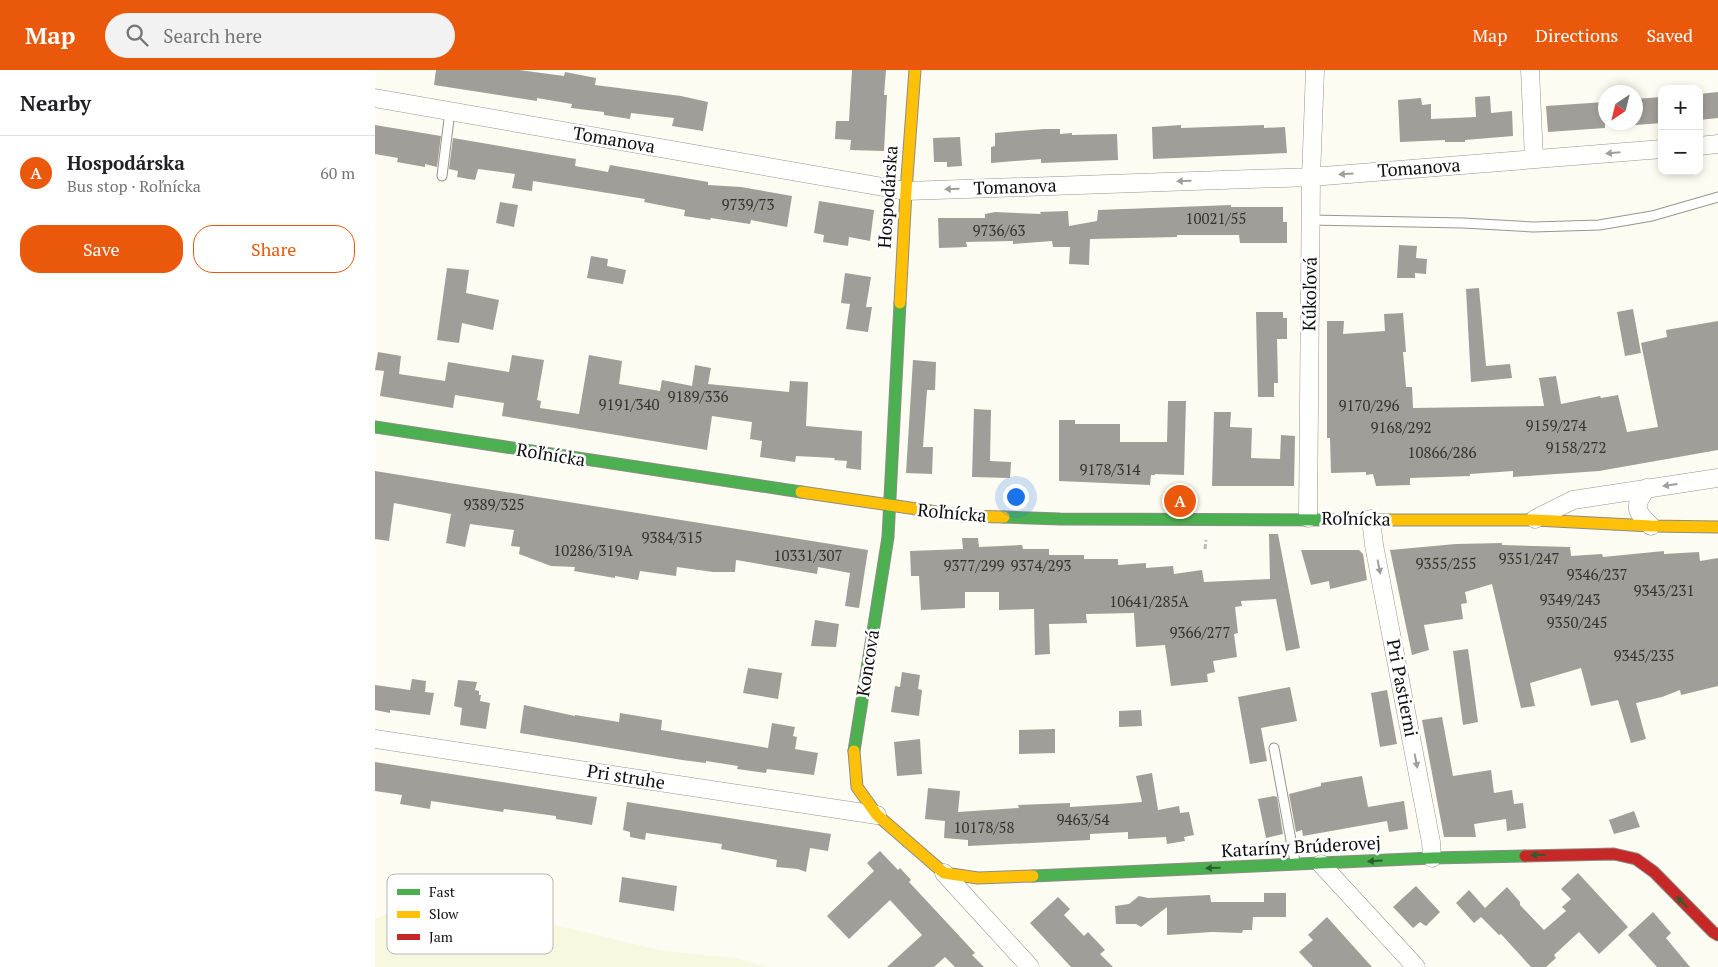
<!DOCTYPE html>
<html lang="en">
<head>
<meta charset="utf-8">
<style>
  body { margin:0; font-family:"PT Serif",serif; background:#f2f2f2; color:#202124 }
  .controls { position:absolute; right:15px; top:15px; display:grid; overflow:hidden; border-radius:10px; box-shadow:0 2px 8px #0003 }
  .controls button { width:45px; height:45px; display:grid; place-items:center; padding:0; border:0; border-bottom:1px solid #e0e0e0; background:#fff; color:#202124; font:25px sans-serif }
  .compass { position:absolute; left:1223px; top:15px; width:45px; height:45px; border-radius:50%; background:#fff; box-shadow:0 2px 8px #0003; rotate:215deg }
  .you { position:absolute; left:640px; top:426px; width:18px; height:18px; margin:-12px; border:4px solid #fff; border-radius:50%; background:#1a73e8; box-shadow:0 0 0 8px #1a73e833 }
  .badge { display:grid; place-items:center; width:32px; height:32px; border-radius:50%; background:#ea580c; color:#fff; font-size:16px; font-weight:700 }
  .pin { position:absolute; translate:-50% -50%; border:2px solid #fff; box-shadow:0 1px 5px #0006 }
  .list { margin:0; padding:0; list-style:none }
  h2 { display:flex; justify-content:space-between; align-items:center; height:65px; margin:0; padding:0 20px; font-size:21px }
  h2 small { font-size:16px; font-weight:400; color:#757577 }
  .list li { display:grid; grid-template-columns:32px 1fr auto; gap:15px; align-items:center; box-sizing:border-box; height:75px; padding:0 20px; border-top:1px solid #e0e0e0 }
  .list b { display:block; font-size:19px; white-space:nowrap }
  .list p { margin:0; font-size:16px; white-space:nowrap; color:#757577 }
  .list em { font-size:16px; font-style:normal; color:#757577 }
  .actions { display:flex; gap:10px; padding:15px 20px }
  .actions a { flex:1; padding:11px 0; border:1px solid #ea580c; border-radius:20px; text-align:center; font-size:18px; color:#ea580c }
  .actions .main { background:#ea580c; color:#fff }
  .icon { flex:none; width:28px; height:28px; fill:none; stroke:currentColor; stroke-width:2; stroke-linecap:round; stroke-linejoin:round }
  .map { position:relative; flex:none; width:1343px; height:897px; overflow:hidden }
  header { display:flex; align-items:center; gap:30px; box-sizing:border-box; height:70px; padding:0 25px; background:#ea580c; color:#fff }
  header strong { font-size:24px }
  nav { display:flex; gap:28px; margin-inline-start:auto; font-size:18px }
  .search { width:350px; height:45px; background:#f2f2f2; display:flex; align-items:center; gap:12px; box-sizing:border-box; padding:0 18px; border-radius:28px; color:#757577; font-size:19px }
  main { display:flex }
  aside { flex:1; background:#fff }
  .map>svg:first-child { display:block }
</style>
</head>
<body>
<header>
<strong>Map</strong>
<div class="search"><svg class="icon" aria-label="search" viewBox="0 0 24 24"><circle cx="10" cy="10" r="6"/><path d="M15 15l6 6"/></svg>Search here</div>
<nav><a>Map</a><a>Directions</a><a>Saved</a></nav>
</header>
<main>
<aside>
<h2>Nearby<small></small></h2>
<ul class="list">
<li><span class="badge">A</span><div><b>Hospodárska</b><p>Bus stop · Roľnícka</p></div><em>60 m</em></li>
</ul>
<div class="actions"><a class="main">Save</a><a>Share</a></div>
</aside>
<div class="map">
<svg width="1343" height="897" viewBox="0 0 1343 897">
  <rect width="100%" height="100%" fill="#fcfcf2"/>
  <path fill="#f6f8df" d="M87 839 156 849 284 880 359 888 395 897H0V849L15 842Z"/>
  <path fill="#9f9e98" d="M61 0H144L189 6 190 2 221 8 220 15 306 26 333 32 328 61 297 56 299 48 256 43 255 49 229 45V42L196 38 197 34 162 28V31L59 15Z
    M477 0H511L509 25H512L509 81 475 80 476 70 460 69 461 51H474Z
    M1343 22V48L1324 50V24Z
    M1115 26 1116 43 1137 41 1138 66 1090 70V72H1070V70L1025 72 1023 30 1046 28 1047 35 1056 34V49L1101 47 1100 27Z
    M1287 27V53L1260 55V29Z
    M1230 32V58L1173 62 1171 36Z
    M0 55 66 66 62 97 50 94V97L22 92 23 88 0 84Z
    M806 55V58L889 55V58L910 57 912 83 778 89 777 57Z
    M669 59H685V64L697 63V65L742 64 743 90 666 93V89L616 93V77L620 76V63Z
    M585 67 587 96 572 97V92H559L558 68Z
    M78 68 201 89 200 96 233 102 235 95 333 112V115L366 117 417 126 412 157 376 150 375 154 336 148 335 150 309 146 310 140 269 132 270 129 158 111 157 121 137 118 140 104 103 99 100 110 82 107 83 101 74 99Z
    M444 131 499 140 495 171 474 167 473 176 448 172 449 165 439 163Z
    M125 132 143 135 139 157 121 153Z
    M856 135V137H908V152H912V173H865L864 165H802V167L715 169 714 195 694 194 695 177H678L677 171 638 174V171L591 172 592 177 564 178 563 148H610V144L620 142 666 144 665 142 693 141 694 156 722 151 723 140Z
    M1024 175 1042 176 1041 188 1052 189 1051 204 1040 203V208H1022Z
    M216 186 233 189 232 196 251 200 248 214 212 208Z
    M72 198 94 200 91 223 124 230 118 260 87 253 84 273 62 270Z
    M470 203 496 207 491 237H497L493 262 471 259 475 234 466 233Z
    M1104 218 1111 296 1135 294 1137 308 1096 312 1091 219Z
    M1258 239 1266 283 1250 286 1242 242Z
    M881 242H908V248H912V269H902L903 313H899V327H883Z
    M1028 243 1031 282H1028L1031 317H1037L1038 338 1169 336 1164 308 1181 306 1186 334 1225 326 1226 328 1243 325 1252 362 1283 357 1266 273 1292 267 1291 260 1343 251V380L1224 401 1138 407V401L1095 404V406L1035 408V415L1001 416 998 404 991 405V402L956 403 955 368H952V251H969L968 264 1010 261 1009 244Z
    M3 282 26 286 24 304 70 311 73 292 134 302 137 285 169 290 162 330 166 331 165 338 204 344 214 285 247 291 244 314 285 321 287 310 317 316 320 295 336 298 333 314 414 322 415 311 433 312 431 356 487 361 486 400 471 398 472 391 459 390 460 388 421 386 420 392 385 387 387 371 375 369 377 352 337 346 332 380 127 346 129 333 80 325 78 338 5 326 9 301 0 300Z
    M538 290 561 292 560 320H552L548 377H558L557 404 531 403Z
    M793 331H811L809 405 780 404V405H776L775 415 684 411V350H700V354H745V372H792Z
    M599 339 616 340 615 391 636 392 635 408 597 407Z
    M839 342H856L855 357 877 358 876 388 905 389 906 365 920 366 919 416H837Z
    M0 401 493 480 484 538 470 536 475 503 443 497 442 504 361 490 360 502H338L302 497 301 506 265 501 263 510 240 506V508L199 501 200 497 176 496 144 484 145 477 136 476 139 460 95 454 90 477 71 473 76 444 19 433 14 471 0 469Z
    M894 464H903L925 578 911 581 901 529 866 531 867 536 860 537 863 563 859 564 862 587 838 591 840 602 832 604 833 612 796 616 790 575 761 577 759 543 711 544 712 553 674 554 675 584 660 585 659 539 624 540V522H590V538L546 540 544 506H536L535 481 588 479 587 468H603L604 477 647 475 648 479H674V485H709V489H743V495L771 493V498L798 496 799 504 827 500 829 512 895 509Z
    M1127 473V475L1195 477 1196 486 1227 484 1228 487 1289 481V484L1324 482 1325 491 1343 488V616L1306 625 1305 620 1287 627 1261 633 1271 669 1256 673 1243 630 1216 636 1206 598 1155 613 1160 636 1146 638 1117 514 1090 522 1092 533 1086 534 1088 549 1049 555 1054 580 1037 585 1015 480 1081 474Z
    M926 480H984L988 484 992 510 955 519 954 511 936 515Z
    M440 550 464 554 461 577 436 576Z
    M1093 579 1103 652 1088 655 1078 581Z
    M373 598 407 603 403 629 368 623Z
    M527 602 545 605 543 619 547 620 544 646 516 642 520 616 525 617Z
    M37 609 51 611 50 622 59 623 55 645 15 640V643L0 640V615L35 620Z
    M83 610 102 612 100 620 104 621V625H106L105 631 115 633 111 659 85 655 87 638 79 636Z
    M915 617 922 651 886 658 892 691 875 694 863 627Z
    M1012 620 1022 674 1005 677 996 623Z
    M149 635 200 646V645L244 652 245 643 287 650 286 660 393 678 397 653 420 657 418 666 422 667 420 679 443 683 439 705 392 699 391 703 362 699 363 696 331 691V693L307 690 145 663Z
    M766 640 767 656 744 657V641Z
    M1067 647 1078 706 1116 700 1119 723 1137 720 1139 734 1148 733 1151 758 1132 761 1131 749 1099 754 1101 767H1069L1047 650Z
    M680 659V683L644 684V660Z
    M545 669 547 704 522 706 519 672Z
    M0 692 222 727 217 755 181 749V746L129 739 128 742 56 731 55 739 25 734 27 725 0 721Z
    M777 703 783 740 804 736 805 743 814 742 819 765 809 767 810 771 792 774 791 767 753 769V762L715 764V770L593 776V770L569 768 570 751 550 749 553 718 585 721 583 742 644 738 643 735 695 733V737L744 734 767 732 761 706Z
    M987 706 993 737 1029 731 1033 759 1014 762 1012 751 928 766 927 760 921 762 914 724 946 716V713Z
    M899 726 902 727 908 764 891 768 883 729Z
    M252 732 456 764 453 781 435 778 431 802 423 799 401 797 402 790 346 779 347 774 271 763 270 770 255 767V762L248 760Z
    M1259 741 1265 757 1239 764 1234 750Z
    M505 781 523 800 525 798 536 810 534 812 589 871 600 883 597 885 609 897H580L570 887 559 897H512L547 865 515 830 474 869 452 846 499 801 492 793Z
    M1203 803 1253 857 1224 884 1204 862 1179 885 1181 888 1171 897H1156L1126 864 1124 865 1106 847 1099 853 1081 833 1094 820 1110 838 1132 817 1145 832V835L1169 860 1191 841 1187 837 1196 829 1186 819Z
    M247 807 302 816 299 841 244 832Z
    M1041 816 1065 842 1051 856 1045 852 1038 858 1018 837Z
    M889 823H911V847H878L877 860H868L867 863 837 862 792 865V837L766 857 761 854H741L740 836 754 834 764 826 773 828 835 825 836 832H889Z
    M683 827 695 839 689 845 709 866 713 862 730 880 725 884 738 897H696L655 853Z
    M1278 842 1296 863 1291 868 1315 897H1282L1253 865Z
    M952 847 997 897H938L924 882 938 870 933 865Z"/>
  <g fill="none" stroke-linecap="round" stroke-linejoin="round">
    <defs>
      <path id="lane" d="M67 106 75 41
        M935 150 1088 153 1158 157 1224 155 1277 146 1343 127
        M899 678 920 792"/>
      <path id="street" d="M1155 0 1159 89
        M0 28 531 121 936 107 1287 79
        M1324 76 1343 74
        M1272 418C1259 436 1259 440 1276 456
        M933 448 936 107 940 0
        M996 449 999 475 1056 772 1057 788
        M1160 449 1198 430 1343 408
        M0 669 502 745
        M946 794 1041 897
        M569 803 655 897"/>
      <path id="fast" d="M0 357 426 422
        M629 447 685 449 982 450
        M479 681 513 467 525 233
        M658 806 1057 788 1150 786"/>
      <path id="slow" d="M525 233 531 121 540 0
        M426 422 589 446 629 447
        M982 450H1160L1276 456 1343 457
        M479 681 482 717 502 745 569 803 603 808 658 806"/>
      <path id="jam" d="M1150 786 1239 784 1261 789 1279 802 1338 862 1343 865"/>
    </defs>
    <use href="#lane" stroke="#959591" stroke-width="11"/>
    <use href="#street" stroke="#959591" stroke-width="19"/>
    <use href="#fast" stroke="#8c8c87" stroke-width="13"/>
    <use href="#slow" stroke="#8c8c87" stroke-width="13"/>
    <use href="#jam" stroke="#8c8c87" stroke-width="13"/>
    <path stroke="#b8b8b6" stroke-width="3" stroke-dasharray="5 2.5" stroke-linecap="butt" d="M830 479 831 470"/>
    <use href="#lane" stroke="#fffffd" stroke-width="9"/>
    <use href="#street" stroke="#fffffd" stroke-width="18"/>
    <use href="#fast" stroke="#4caf50" stroke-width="11"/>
    <use href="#slow" stroke="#ffc107" stroke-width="11"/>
    <use href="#jam" stroke="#c62828" stroke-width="11"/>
  </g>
  <defs><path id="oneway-solid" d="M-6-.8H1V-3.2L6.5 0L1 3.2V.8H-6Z" transform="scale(1.25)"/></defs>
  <g fill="#9f9f9d">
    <use href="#oneway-solid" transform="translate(1238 83) rotate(175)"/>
    <use href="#oneway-solid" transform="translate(971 104) rotate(176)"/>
    <use href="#oneway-solid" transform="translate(809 111) rotate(178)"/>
    <use href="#oneway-solid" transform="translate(577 119) rotate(178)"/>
    <use href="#oneway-solid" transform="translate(1295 415) rotate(172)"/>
    <use href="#oneway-solid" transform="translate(1004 497) rotate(79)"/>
    <use href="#oneway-solid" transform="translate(1041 691) rotate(79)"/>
  </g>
  <g fill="#2d5e2f">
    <use href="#oneway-solid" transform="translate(1163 785) rotate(179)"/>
    <use href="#oneway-solid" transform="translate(1000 791) rotate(177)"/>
    <use href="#oneway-solid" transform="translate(838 798) rotate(178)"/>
    <use href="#oneway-solid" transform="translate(1307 832) rotate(-136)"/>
  </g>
  <g text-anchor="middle" stroke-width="5" stroke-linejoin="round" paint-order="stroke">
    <g font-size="15" fill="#323230">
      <text x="373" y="140">9739/73</text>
      <text x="841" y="154">10021/55</text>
      <text x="624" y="166">9736/63</text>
      <text x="323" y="332">9189/336</text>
      <text x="254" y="340">9191/340</text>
      <text x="994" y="341">9170/296</text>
      <text x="1181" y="361">9159/274</text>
      <text x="1026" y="363">9168/292</text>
      <text x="1201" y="383">9158/272</text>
      <text x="1067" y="388">10866/286</text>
      <text x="735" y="405">9178/314</text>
      <text x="119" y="440">9389/325</text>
      <text x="297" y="473">9384/315</text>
      <text x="218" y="486">10286/319A</text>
      <text x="433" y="491">10331/307</text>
      <text x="1154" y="494">9351/247</text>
      <text x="1071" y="499">9355/255</text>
      <text x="599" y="501">9377/299</text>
      <text x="666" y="501">9374/293</text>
      <text x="1222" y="510">9346/237</text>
      <text x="1289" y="526">9343/231</text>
      <text x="1195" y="535">9349/243</text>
      <text x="774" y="537">10641/285A</text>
      <text x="1202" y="558">9350/245</text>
      <text x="825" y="568">9366/277</text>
      <text x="1269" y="591">9345/235</text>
      <text x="708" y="755">9463/54</text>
      <text x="609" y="763">10178/58</text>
    </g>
    <g font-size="18" fill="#0e0e0e" stroke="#fff">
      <text transform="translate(239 70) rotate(10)" y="6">Tomanova</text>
      <text transform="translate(1044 98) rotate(-4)" y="6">Tomanova</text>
      <text transform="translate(640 117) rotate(-2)" y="6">Tomanova</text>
      <text transform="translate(513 127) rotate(-86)" y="6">Hospodárska</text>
      <text transform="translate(935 224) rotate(-89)" y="6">Kúkoľová</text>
      <text transform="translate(176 385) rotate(9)" y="6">Roľnícka</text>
      <text transform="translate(577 443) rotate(5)" y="6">Roľnícka</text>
      <text transform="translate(981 449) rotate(1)" y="6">Roľnícka</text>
      <text transform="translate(493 593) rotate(-81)" y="6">Koncová</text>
      <text transform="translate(1027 618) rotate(79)" y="6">Pri Pastierni</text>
      <text transform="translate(251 707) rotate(9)" y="6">Pri struhe</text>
      <text transform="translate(926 777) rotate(-3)" y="6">Kataríny Brúderovej</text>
    </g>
  </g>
  <rect x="12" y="804" width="166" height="80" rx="8" fill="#fff" stroke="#b7b7b7" stroke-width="1"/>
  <rect x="22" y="819" width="23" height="6" fill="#4caf50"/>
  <rect x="22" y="841" width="23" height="7" fill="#ffc107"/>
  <rect x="22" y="864" width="23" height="6" fill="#c62828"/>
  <g font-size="14" fill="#0e0e0e">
    <text x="54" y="827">Fast</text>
    <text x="54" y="849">Slow</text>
    <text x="54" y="872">Jam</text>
  </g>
</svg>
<div class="controls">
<button>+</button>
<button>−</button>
</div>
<svg class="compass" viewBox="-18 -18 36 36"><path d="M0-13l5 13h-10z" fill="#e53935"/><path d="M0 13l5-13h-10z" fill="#757577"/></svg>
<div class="you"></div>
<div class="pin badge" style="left:805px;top:431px">A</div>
</div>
</main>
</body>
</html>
